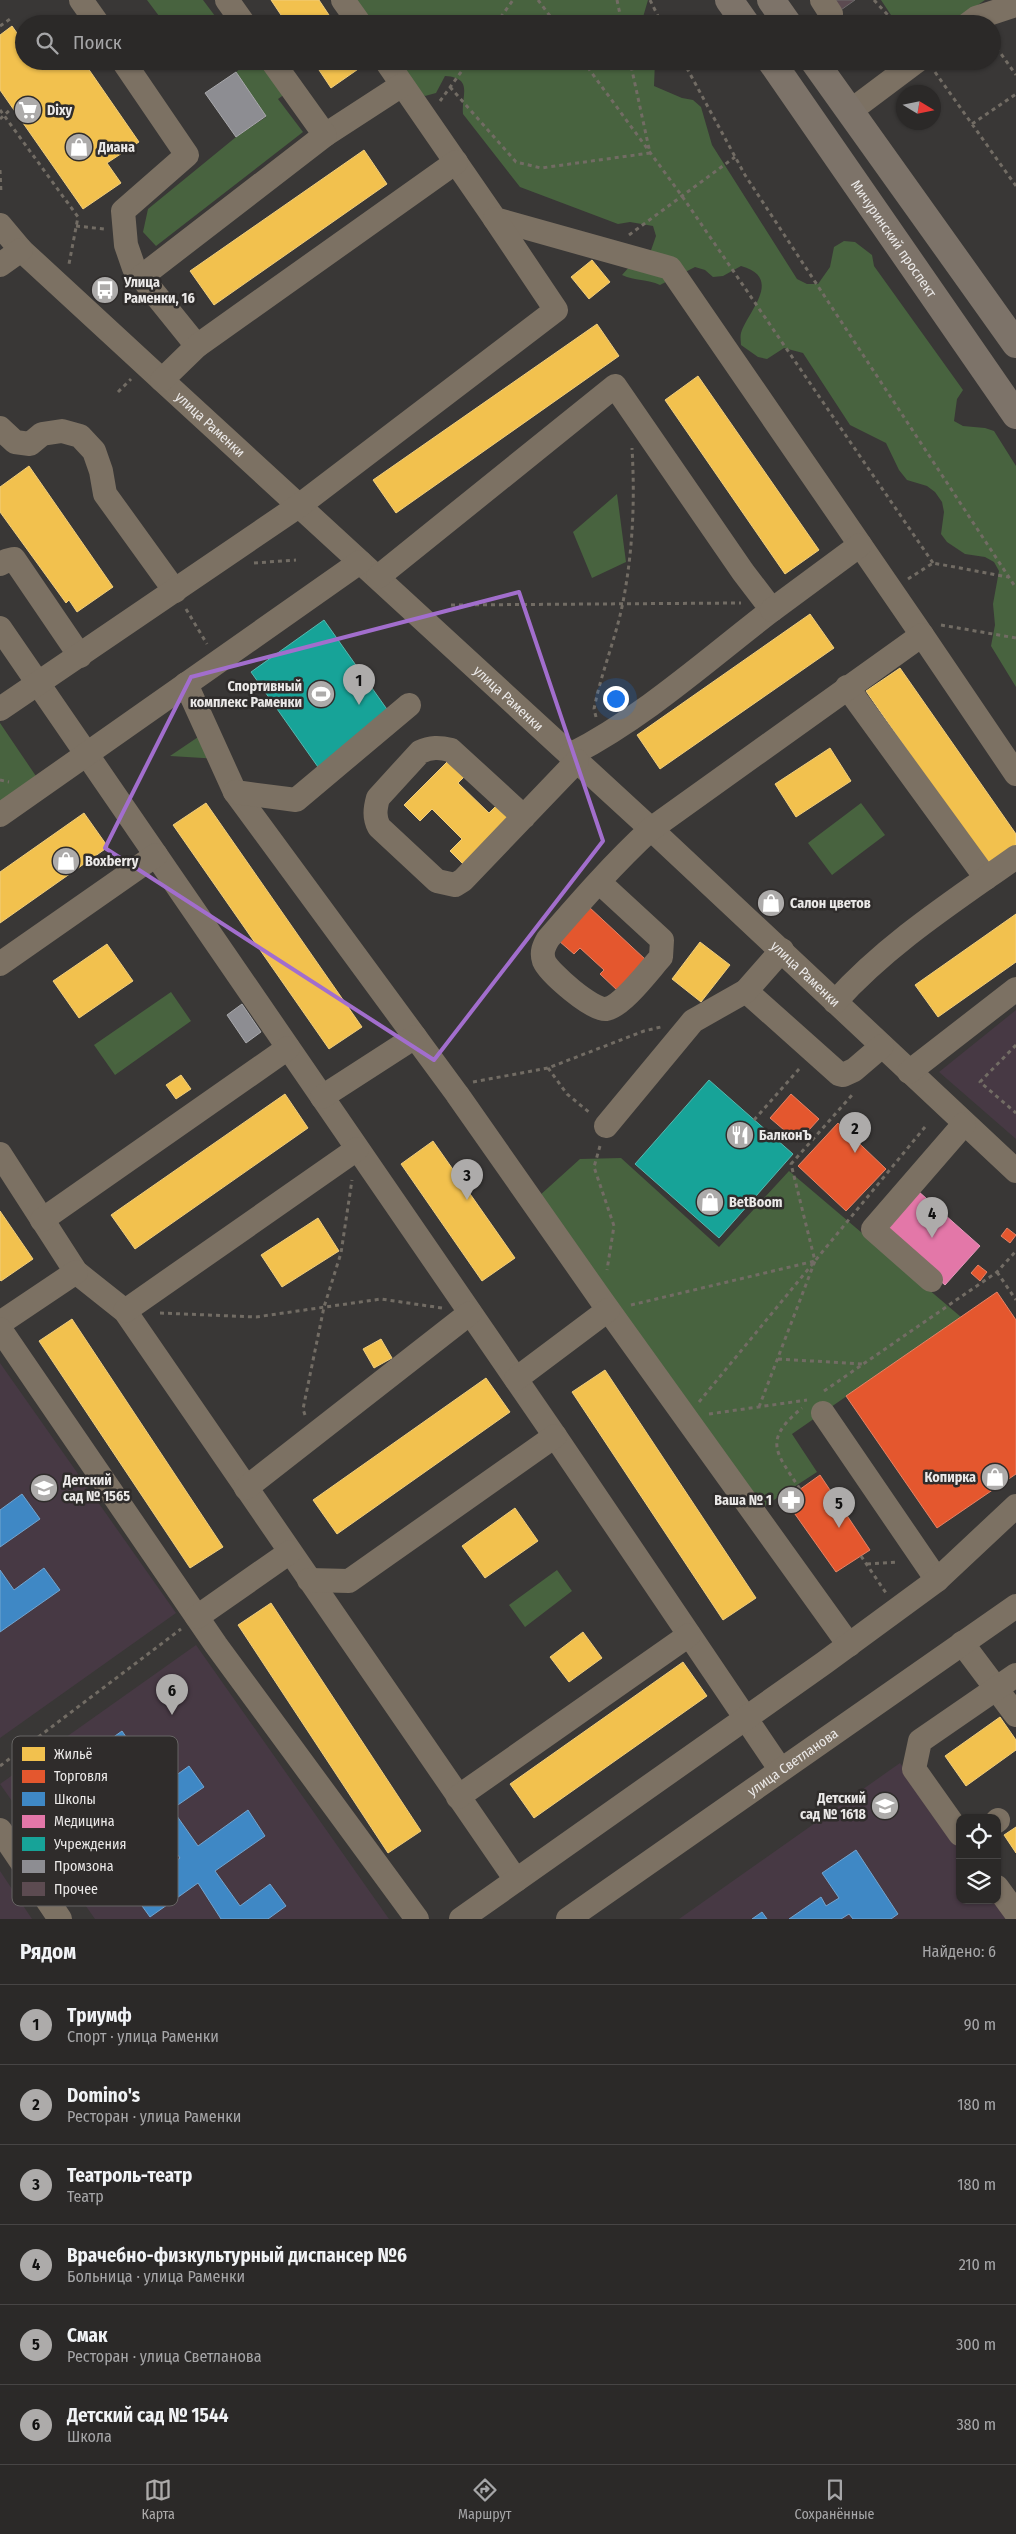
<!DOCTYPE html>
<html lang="ru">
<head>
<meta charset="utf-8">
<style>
  body { margin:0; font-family:"Fira Sans Condensed",sans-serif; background:#373534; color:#f1f3f6 }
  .controls { position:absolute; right:15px; bottom:15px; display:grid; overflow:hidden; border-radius:10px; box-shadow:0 1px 4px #0004 }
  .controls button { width:45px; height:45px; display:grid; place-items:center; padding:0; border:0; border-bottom:1px solid #474545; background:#2b2928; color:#f1f3f6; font:25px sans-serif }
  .compass { position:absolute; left:896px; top:85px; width:45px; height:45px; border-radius:50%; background:#2b2928; box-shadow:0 1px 4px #0004; rotate:100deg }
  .you { position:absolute; left:615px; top:698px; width:18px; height:18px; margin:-12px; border:4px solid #fff; border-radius:50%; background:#1a73e8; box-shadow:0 0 0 8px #1a73e833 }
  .badge { display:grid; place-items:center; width:32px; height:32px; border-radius:50%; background:#adabaa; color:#111; font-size:16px; font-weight:700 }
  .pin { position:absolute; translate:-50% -41px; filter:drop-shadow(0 1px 2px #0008) }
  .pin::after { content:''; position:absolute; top:26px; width:18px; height:15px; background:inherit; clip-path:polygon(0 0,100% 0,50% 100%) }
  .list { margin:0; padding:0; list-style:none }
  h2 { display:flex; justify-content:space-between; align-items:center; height:65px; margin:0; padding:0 20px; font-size:21px }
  h2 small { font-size:16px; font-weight:400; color:#a6a6a8 }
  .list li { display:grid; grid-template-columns:32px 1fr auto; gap:15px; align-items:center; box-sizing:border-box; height:80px; padding:0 20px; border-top:1px solid #474545 }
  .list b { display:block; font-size:19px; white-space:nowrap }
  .list p { margin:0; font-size:16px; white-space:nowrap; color:#a6a6a8 }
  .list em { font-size:16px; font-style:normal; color:#a6a6a8 }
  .icon { flex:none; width:28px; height:28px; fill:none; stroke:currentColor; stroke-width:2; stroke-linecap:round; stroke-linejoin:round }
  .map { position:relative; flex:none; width:1016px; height:1919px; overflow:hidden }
  .search { position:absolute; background:#2b2928; box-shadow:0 1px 4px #0004; left:15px; right:15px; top:15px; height:55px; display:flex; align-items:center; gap:12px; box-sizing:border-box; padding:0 18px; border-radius:28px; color:#a6a6a8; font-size:19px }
  .sheet { height:545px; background:#2b2928 }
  nav { display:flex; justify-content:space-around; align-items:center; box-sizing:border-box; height:70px; border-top:1px solid #474545; background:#2b2928; font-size:14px; color:#a6a6a8 }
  nav a { display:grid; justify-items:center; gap:2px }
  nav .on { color:#adabaa }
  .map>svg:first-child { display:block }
</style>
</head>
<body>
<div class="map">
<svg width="1016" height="1919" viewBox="0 0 1016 1919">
  <rect width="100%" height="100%" fill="#393736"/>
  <path fill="#473944" d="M1016 1010V1139L939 1072Z
    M0 1363 176 1613 0 1738Z
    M196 1645 389 1919H95L0 1784Z
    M900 1763 960 1849V1900H996L1009 1919H679Z
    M0 1871 32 1919H0Z"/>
  <path fill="#48633f" d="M147 0H203L221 24H165Z
    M356 0H648L641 24H372Z
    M881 0H985L950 24H897Z
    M250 61H272L292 89 278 99 303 132 156 246 143 232 148 209 236 137 266 117 236 72Z
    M398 61H655L654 86 682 98 693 100 701 107 712 145 797 279 807 284H818L830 267 834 247 844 241 855 242 872 255 874 266 963 390 957 399 954 421 963 426 985 428 994 431 1016 466V687L991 646 995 625 993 604 999 571 994 562 985 557 965 554 947 542 941 534 944 512 942 502 935 492 927 486 907 480 899 470 886 443 850 425 803 353 784 348 767 359 758 357 741 345C741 342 740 337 741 333 748 311 784 278 741 266L723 276 713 277 705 270 695 267 660 285C647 279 635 281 622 275L630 266 649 256 656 236 653 226 630 222 618 224 520 187 463 114C461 95 474 78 445 76L436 93 425 96 417 91Z
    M617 494 626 562 592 578 573 532Z
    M0 723 42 785 0 815Z
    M207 731 220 759 170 756Z
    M861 803 885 835 832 875 808 843Z
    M171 992 191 1021 115 1075 94 1045Z
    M621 1158 719 1247 789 1171 961 1317 792 1434 817 1472 760 1509 539 1196 580 1159Z
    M557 1570 572 1591 525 1627 509 1605Z"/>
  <path fill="#f2c14e" stroke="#f0cd7c" d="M271 0H319L335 24H287Z
    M12 26 24 43V61H83L139 142 107 163 121 183 83 209 0 90V35Z
    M313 61H361L364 65 331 88Z
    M364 150 387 184 214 305 190 271Z
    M592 260 610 282 589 299 571 277Z
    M597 324 619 356 396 513 373 480Z
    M698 376 819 550 785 574 665 400Z
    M29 466 113 587 77 612 69 600 66 603 0 512V487Z
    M810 614 834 648 660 769 637 735Z
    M900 668 1016 834V845L987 865 866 691Z
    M830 748 851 781 796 817 775 784Z
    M452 757 468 773 458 783 489 813 499 803 515 820 467 868 450 851 462 839 432 809 420 821 404 805Z
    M206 803 362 1027 329 1049 173 825Z
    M84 813 108 847 0 923V872Z
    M1016 914V962L938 1017 915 985Z
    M700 942 730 965 701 1002 672 979Z
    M107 944 133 981 79 1018 53 981Z
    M181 1075 191 1089 176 1099 166 1085Z
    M285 1094 308 1128 135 1249 111 1215Z
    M433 1141 515 1258 482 1281 401 1164Z
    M0 1211 33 1259 1 1281 0 1280Z
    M318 1218 339 1251 282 1287 261 1255Z
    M72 1319 223 1547 190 1568 39 1341Z
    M381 1339 392 1358 374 1368 363 1349Z
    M605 1370 756 1598 723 1620 572 1392Z
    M486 1378 510 1412 337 1534 313 1500Z
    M515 1508 538 1541 485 1578 462 1546Z
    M271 1603 421 1831 388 1853 238 1625Z
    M583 1632 602 1658 569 1682 550 1657Z
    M683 1662 707 1696 534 1818 510 1784Z
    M1000 1717 1016 1740V1750L966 1786 945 1756Z
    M1016 1827V1853L1004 1835Z"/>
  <path fill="#e4572e" stroke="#e68366" d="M589 907 646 960 618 991 600 974 604 970 580 948 574 954 559 941Z
    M791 1094 819 1119 798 1142 770 1118Z
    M838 1123 886 1169 846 1211 798 1166Z
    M1007 1228 1016 1235 1010 1243 1001 1236Z
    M978 1265 987 1272 980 1281 971 1273Z
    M997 1292 1016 1320V1474L937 1528 846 1396Z
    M820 1475 870 1550 836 1572 785 1500Z"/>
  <path fill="#3f88c5" stroke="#73a5d0" d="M22 1494 40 1519 0 1547V1510Z
    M44 1568 60 1590 0 1632V1570L14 1590Z
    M122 1731 141 1759 131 1767 150 1794 189 1766 204 1787 172 1809 198 1846 248 1810 265 1836 215 1871 240 1906 270 1884 286 1906 268 1919H221L198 1883 150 1917 132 1892 180 1858 154 1821 112 1851 97 1830 140 1800 121 1774 106 1784 87 1756Z
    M856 1850 898 1914 891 1919H853L849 1914 841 1919H789L821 1897 826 1906 839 1898 822 1873Z
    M762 1912 767 1919H752Z"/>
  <path fill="#e377a8" stroke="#e599bb" d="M918 1191 980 1246 945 1285 883 1230Z"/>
  <path fill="#17a398" stroke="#57b8b0" d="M324 620 391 715 318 767 251 672Z
    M709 1080 793 1154 719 1238 635 1164Z"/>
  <path fill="#8d8d92" stroke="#a9a9ac" d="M236 72 266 116 236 137 205 93Z
    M242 1004 261 1032 246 1043 227 1015Z"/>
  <path fill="#5c4b51" stroke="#6c6a6a" d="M820 0H855L831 17Z"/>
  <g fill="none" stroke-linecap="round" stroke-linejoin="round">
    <path stroke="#726c64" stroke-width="3" stroke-dasharray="4 4" stroke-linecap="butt" d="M538 0 556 24
      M617 0 622 24
      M650 0 662 24
      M874 0 896 24
      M496 24 513 0
      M0 26 10 19
      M992 41 1016 75
      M583 61 682 196 933 563
      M683 61 745 175 1016 588
      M935 72 1016 186
      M450 87 516 162 541 168 650 153 630 61
      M440 101 469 61
      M0 110 78 217 69 264
      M0 119 12 108
      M972 124 1016 94
      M0 170 1 193
      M76 226 104 229
      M629 235 735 157
      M118 392 131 379
      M254 563 296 560
      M908 579 933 563 1008 577
      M451 605 741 603
      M186 609 207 644
      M941 625 1016 638
      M596 717 594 709C601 673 616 638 623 602 633 550 635 500 632 448
      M0 780 9 782
      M1016 1045 980 1082 1016 1113
      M548 1068 567 1094 590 1113
      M473 1082 548 1068 644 1031 661 1027
      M754 1120 800 1068
      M600 1146 594 1167 614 1226 607 1270
      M997 1272 1016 1300
      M631 1305 815 1261
      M160 1313 256 1317 381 1299 442 1308
      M778 1359 863 1364
      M824 1391 997 1272 1016 1251
      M699 1402 925 1127
      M759 1407 815 1261 791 1164 853 1094
      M709 1414 807 1400
      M305 1415 303 1409 324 1307 341 1253 352 1180
      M800 1489C776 1452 762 1441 802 1408
      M861 1556 886 1593
      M867 1564 898 1562
      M0 1766 181 1629"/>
    <g stroke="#7c7163" stroke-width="24">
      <path d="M81 0 98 24"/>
      <path d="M227 0 244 24"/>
      <path d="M343 0 360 24"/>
      <path d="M822 0 831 14 829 24"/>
      <path d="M968 24 976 18 1016 5"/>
      <path d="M123 61 187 155 123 211 126 245 134 268 197 346"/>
      <path d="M386 61 495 219 670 268 922 635"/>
      <path d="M849 112 917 61"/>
      <path d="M325 135 402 85"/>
      <path id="s1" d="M0 225 21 250 162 380 651 829 1016 1171"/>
      <path d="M0 265 21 250"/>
      <path d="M141 277 325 135 272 61"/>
      <path d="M162 380 197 346 456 162"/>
      <path d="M0 428 15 442 30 444 42 434 62 431 80 436 94 451 101 471 105 494 175 591"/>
      <path d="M0 564 6 561 14 559 80 656"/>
      <path d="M378 577 615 386 743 572 772 610C707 660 643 718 570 755"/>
      <path d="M772 610 860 545"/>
      <path d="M0 628 555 1436 780 1769"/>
      <path d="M186 684 235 792 457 1094 602 1301 849 1645"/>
      <path d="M847 687 986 878"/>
      <path d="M0 709 300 505 556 310 495 219"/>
      <path d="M235 792 296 800 409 705"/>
      <path d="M0 815 360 562"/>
      <path d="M524 817 451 750C439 747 431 747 420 752L378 798C375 809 374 817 379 827L437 881 455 885 463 880 577 761"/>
      <path d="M599 882 662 940 661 957C650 969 622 1007 606 1009 593 1011 549 973 544 961 541 952 544 946 548 939 581 901 614 863 651 829L922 635 1016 774"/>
      <path d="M0 964 156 855"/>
      <path d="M746 991 839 1074 843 1075 854 1070 882 1046"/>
      <path d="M835 1002C887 944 954 901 1016 857"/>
      <path d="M909 1072 1016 989"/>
      <path d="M322 1097 415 1037"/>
      <path d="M606 1126 693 1021 746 991 782 950"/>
      <path d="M0 1154 76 1272 125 1311 516 1880"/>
      <path d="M42 1220 288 1048"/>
      <path d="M931 1280 873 1229 964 1124"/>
      <path d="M125 1311 357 1149"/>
      <path d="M0 1323 76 1272"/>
      <path d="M0 1329 216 1645 417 1919"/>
      <path d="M516 1379 608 1310"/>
      <path d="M823 1413 937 1580"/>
      <path d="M246 1488 470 1313"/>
      <path d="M309 1580 349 1581 555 1436"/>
      <path d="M197 1617 290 1552"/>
      <path d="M962 1643 1016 1715"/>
      <path d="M458 1797 689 1635"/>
      <path d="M997 1821 998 1820"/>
      <path d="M0 1830 60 1919"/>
      <path d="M960 1834 914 1769 920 1741 1016 1675"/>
      <path d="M997 1887 1016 1913"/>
      <path d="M461 1919 824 1663 937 1580 1016 1506"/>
      <path id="s2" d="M568 1919 1016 1606"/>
    </g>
    <g stroke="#7d7369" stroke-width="28">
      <path d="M729 0 746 24"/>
      <path d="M771 0 788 24"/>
      <path id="s3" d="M771 61 1016 415"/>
      <path d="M814 61 1016 344"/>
    </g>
  </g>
  <path fill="none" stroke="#a26ecd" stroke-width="4" stroke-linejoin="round" d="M519 592 603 841 434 1060 105 848 191 677Z"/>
  <defs>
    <symbol id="supermarket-disc" viewBox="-11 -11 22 22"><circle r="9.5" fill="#adabaa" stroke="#2f2c2b"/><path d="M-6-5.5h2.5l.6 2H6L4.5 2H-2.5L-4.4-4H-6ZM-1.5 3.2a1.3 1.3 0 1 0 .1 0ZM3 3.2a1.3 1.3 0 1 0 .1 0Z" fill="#fff"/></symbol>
    <symbol id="shop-disc" viewBox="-11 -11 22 22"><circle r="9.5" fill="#adabaa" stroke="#2f2c2b"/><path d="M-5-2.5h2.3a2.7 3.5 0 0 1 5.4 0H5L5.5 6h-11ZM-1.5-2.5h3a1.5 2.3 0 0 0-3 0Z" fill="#fff"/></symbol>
    <symbol id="bus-disc" viewBox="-11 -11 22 22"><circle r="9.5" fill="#adabaa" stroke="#2f2c2b"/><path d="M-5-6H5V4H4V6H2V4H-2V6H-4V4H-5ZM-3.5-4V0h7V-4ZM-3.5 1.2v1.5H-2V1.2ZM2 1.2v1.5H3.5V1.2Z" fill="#fff"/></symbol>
    <symbol id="stadium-disc" viewBox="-11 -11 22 22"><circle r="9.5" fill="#adabaa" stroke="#2f2c2b"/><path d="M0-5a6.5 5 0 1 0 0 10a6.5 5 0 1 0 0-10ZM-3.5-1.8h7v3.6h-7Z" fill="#fff"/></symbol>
    <symbol id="restaurant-disc" viewBox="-11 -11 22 22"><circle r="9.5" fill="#adabaa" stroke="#2f2c2b"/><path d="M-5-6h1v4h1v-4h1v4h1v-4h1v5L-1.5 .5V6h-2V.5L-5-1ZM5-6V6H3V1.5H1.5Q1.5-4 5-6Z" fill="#fff"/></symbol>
    <symbol id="school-disc" viewBox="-11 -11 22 22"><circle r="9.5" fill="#adabaa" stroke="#2f2c2b"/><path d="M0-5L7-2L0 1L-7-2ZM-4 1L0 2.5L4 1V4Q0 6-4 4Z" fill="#fff"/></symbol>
    <symbol id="pharmacy-disc" viewBox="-11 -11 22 22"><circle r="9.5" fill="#adabaa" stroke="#2f2c2b"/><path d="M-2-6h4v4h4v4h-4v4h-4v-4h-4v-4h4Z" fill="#fff"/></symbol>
  </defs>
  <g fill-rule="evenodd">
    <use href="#supermarket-disc" x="12" y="94" width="32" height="32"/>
    <use href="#shop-disc" x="63" y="131" width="32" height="32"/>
    <use href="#bus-disc" x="89" y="274" width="32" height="32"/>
    <use href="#stadium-disc" x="305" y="678" width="32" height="32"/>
    <use href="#shop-disc" x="50" y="845" width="32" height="32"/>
    <use href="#shop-disc" x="755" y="887" width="32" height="32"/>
    <use href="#restaurant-disc" x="724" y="1119" width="32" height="32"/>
    <use href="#shop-disc" x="694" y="1186" width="32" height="32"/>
    <use href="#shop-disc" x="979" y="1461" width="32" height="32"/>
    <use href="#school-disc" x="28" y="1472" width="32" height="32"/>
    <use href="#pharmacy-disc" x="775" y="1484" width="32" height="32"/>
    <use href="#school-disc" x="869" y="1790" width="32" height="32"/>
  </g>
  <g text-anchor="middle" stroke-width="5" stroke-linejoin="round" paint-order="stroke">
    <g font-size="14" font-weight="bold" fill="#ebe9e8" stroke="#2f2c2b" text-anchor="start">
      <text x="47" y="115">Dixy</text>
      <text x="98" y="152">Диана</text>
      <text x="124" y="287">Улица<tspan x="124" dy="16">Раменки, 16</tspan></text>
      <text x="302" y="691" text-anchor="end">Спортивный<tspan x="302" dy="16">комплекс Раменки</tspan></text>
      <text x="85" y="866">Boxberry</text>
      <text x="790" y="908">Салон цветов</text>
      <text x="759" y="1140">БалконЪ</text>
      <text x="729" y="1207">BetBoom</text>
      <text x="976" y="1482" text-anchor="end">Копирка</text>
      <text x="63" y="1485">Детский<tspan x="63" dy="16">сад № 1565</tspan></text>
      <text x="772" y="1505" text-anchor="end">Ваша № 1</text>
      <text x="866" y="1803" text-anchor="end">Детский<tspan x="866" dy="16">сад № 1618</tspan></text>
    </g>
    <g font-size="14" fill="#ebe9e8" stroke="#2f2c2b">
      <text dy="5" stroke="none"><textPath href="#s3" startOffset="216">Мичуринский проспект</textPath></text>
      <text dy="5" stroke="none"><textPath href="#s1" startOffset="290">улица Раменки</textPath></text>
      <text dy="5" stroke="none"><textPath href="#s1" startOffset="695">улица Раменки</textPath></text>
      <text dy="5" stroke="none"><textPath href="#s1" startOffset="1100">улица Раменки</textPath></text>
      <text dy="5" stroke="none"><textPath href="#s2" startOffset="274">улица Светланова</textPath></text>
    </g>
  </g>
  <rect x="12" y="1736" width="166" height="170" rx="8" fill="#2f2c2b" stroke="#676564" stroke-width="1"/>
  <rect x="22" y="1747" width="23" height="14" fill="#f2c14e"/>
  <rect x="22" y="1770" width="23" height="13" fill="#e4572e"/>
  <rect x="22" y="1792" width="23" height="14" fill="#3f88c5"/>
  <rect x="22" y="1815" width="23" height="13" fill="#e377a8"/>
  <rect x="22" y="1837" width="23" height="14" fill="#17a398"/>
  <rect x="22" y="1860" width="23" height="13" fill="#8d8d92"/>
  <rect x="22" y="1882" width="23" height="14" fill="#5c4b51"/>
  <g font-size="14" fill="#ebe9e8">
    <text x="54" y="1759">Жильё</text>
    <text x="54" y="1781">Торговля</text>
    <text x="54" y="1804">Школы</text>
    <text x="54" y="1826">Медицина</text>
    <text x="54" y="1849">Учреждения</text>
    <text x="54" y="1871">Промзона</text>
    <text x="54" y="1894">Прочее</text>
  </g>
</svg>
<div class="controls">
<button><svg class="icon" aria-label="locate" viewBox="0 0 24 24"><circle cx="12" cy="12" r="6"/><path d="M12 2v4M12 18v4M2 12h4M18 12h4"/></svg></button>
<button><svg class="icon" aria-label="layers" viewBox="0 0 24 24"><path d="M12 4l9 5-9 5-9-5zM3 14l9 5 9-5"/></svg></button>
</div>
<svg class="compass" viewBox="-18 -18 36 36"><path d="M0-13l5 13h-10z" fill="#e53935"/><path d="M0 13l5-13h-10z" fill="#a6a6a8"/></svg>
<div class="you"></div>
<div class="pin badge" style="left:359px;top:705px">1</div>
<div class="pin badge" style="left:855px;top:1153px">2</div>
<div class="pin badge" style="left:467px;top:1200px">3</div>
<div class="pin badge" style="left:932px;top:1238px">4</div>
<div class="pin badge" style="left:839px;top:1528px">5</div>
<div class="pin badge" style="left:172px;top:1715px">6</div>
<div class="search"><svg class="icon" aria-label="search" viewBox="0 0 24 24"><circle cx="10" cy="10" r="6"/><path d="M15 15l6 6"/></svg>Поиск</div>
</div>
<section class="sheet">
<h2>Рядом<small>Найдено: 6</small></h2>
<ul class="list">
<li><span class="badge">1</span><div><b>Триумф</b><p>Спорт · улица Раменки</p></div><em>90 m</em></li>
<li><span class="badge">2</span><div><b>Domino's</b><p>Ресторан · улица Раменки</p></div><em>180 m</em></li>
<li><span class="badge">3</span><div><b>Театроль-театр</b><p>Театр</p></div><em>180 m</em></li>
<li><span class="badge">4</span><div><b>Врачебно-физкультурный диспансер №6</b><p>Больница · улица Раменки</p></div><em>210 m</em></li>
<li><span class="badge">5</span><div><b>Смак</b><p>Ресторан · улица Светланова</p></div><em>300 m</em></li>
<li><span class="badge">6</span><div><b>Детский сад № 1544</b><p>Школа</p></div><em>380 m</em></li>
</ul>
</section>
<nav>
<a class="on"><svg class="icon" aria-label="map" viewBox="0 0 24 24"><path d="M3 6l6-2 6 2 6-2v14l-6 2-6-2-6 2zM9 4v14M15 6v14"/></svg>Карта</a>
<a><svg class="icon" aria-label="directions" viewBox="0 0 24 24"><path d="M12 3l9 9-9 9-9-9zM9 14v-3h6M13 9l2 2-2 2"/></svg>Маршрут</a>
<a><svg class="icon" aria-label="saved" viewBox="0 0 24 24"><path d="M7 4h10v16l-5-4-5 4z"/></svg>Сохранённые</a>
</nav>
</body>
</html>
